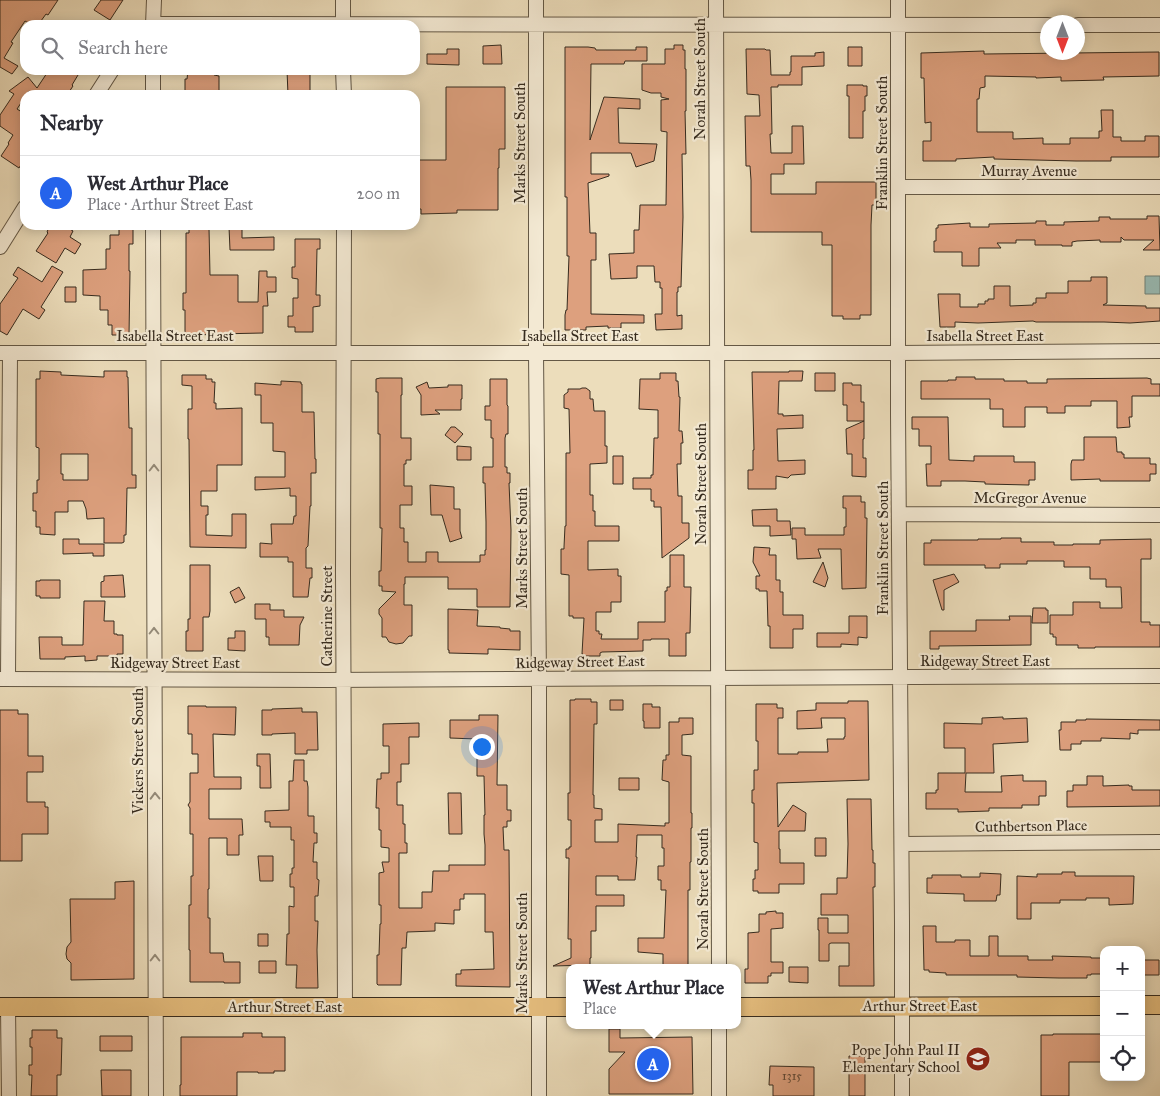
<!DOCTYPE html>
<html lang="en">
<head>
<meta charset="utf-8">
<style>
  body { margin:0; font-family:"IM FELL Great Primer",serif; background:#f7f7f7; color:#2b2b33 }
  .controls { position:absolute; right:15px; bottom:15px; display:grid; overflow:hidden; border-radius:10px; box-shadow:0 2px 12px #0003 }
  .controls button { width:45px; height:45px; display:grid; place-items:center; padding:0; border:0; border-bottom:1px solid #e1e1e2; background:#fff; color:#2b2b33; font:25px sans-serif }
  .compass { position:absolute; left:1040px; top:15px; width:45px; height:45px; border-radius:50%; background:#fff; box-shadow:0 2px 12px #0003; rotate:180deg }
  .you { position:absolute; left:481px; top:746px; width:18px; height:18px; margin:-12px; border:4px solid #fff; border-radius:50%; background:#1a73e8; box-shadow:0 0 0 8px #1a73e833 }
  .badge { display:grid; place-items:center; width:32px; height:32px; border-radius:50%; background:#2563eb; color:#fff; font-size:16px; font-weight:700 }
  .pin { position:absolute; translate:-50% -50%; border:2px solid #fff; box-shadow:0 1px 5px #0006 }
  .popup { position:absolute; left:566px; top:964px; width:175px; height:65px; box-sizing:border-box; display:grid; place-content:center; border-radius:10px; background:#fff; filter:drop-shadow(0 1px 4px #0005); font-size:16px; white-space:nowrap; color:#7c7c81 }
  .popup b { font-size:19px; color:#2b2b33 }
  .popup::after { content:''; position:absolute; left:50%; top:100%; margin-left:-10px; border:10px solid transparent; border-top-color:#fff }
  .list { margin:0; padding:0; list-style:none }
  h2 { display:flex; justify-content:space-between; align-items:center; height:65px; margin:0; padding:0 20px; font-size:21px }
  h2 small { font-size:16px; font-weight:400; color:#7c7c81 }
  .list li { display:grid; grid-template-columns:32px 1fr auto; gap:15px; align-items:center; box-sizing:border-box; height:75px; padding:0 20px; border-top:1px solid #e1e1e2 }
  .list b { display:block; font-size:19px; white-space:nowrap }
  .list p { margin:0; font-size:16px; white-space:nowrap; color:#7c7c81 }
  .list em { font-size:16px; font-style:normal; color:#7c7c81 }
  .icon { flex:none; width:28px; height:28px; fill:none; stroke:currentColor; stroke-width:2; stroke-linecap:round; stroke-linejoin:round }
  .map { position:relative; flex:none; width:1160px; height:1096px; overflow:hidden }
  .search { position:absolute; background:#fff; box-shadow:0 2px 12px #0003; left:20px; top:20px; width:400px; height:55px; display:flex; align-items:center; gap:12px; box-sizing:border-box; padding:0 18px; border-radius:15px; color:#7c7c81; font-size:19px }
  .panel { position:absolute; background:#fff; box-shadow:0 2px 12px #0003; left:20px; top:90px; width:400px; height:140px; border-radius:15px }
  .map>svg:first-child { display:block }
</style>
</head>
<body>
<div class="map">
<svg width="1160" height="1096" viewBox="0 0 1160 1096">
  <rect width="100%" height="100%" fill="#ecddbb"/>
  <filter id="stains"><feTurbulence type="fractalNoise" baseFrequency=".004" numOctaves="4"/><feColorMatrix values="0 0 0 0 .2 0 0 0 0 .09 0 0 0 0 .02 0 0 0 .5 -.17"/></filter>
  <radialGradient id="worn" r=".72"><stop offset=".6" stop-color="#630" stop-opacity="0"/><stop offset="1" stop-color="#630" stop-opacity=".3"/></radialGradient>
  <path fill="#99bbb4" stroke="#718178" d="M1145 276H1160V294H1145Z"/>
  <path fill="#dda07e" stroke="#362b1e" fill-rule="evenodd" d="M0 0H58L48 15 46 14 38 25H32L25 21 11 42 13 43 4 58 18 66 12 74 0 67Z
    M101 0H123L110 20 94 10Z
    M501 45 502 64H483V46Z
    M674 45H683V50H685V69H686V111H685L686 154H682L683 217 681 287H678V292H677V316L682 315V329L656 330 655 314H662V288H660V282H655L654 266H637V278L611 279 609 254 634 253V230H639L640 205H666L667 132 661 131V100L669 99 661 97V93H651L642 90V64H665V49H674Z
    M565 47H588L595 48 596 50H636V47H647V61H625L624 64H591L590 140 604 97 640 99V109L618 108 619 143 657 144 654 161 636 167 631 153H591V174H609V176L588 183 590 233H596V260H591V314L644 315V323H621V328H608V326L586 327V330H565V315L566 310H567L569 256H567V197H565Z
    M848 47H862V66H848Z
    M447 49H459V65L427 64V54H447Z
    M746 49H765L766 50H770L771 75H790V72H791V56H815V53L824 52V66L802 67V85H778V87H771L772 134H770L771 153H792V126H803L804 164H784V174H771V194H816V182H876V205H872L871 225V315H860V319H843V316H832V245H822V232H751V180L750 166H746L745 116H760L759 95 747 94Z
    M984 51V54L1159 52V76L1103 77 1104 80 1061 81V77L1036 78V77L985 76V87L980 88 979 99H977V132H1013V139L1043 138V144H1070V138H1099V131H1102L1101 110H1113V137H1121V141H1145V136H1159V157H1111V161H1076L994 159V157L956 159V161H923V141H931V122L925 123 924 78H921V53Z
    M49 70H81L72 85 73 86 67 95H32L33 94 29 91 26 95H25V97L17 109 25 114V158L19 168 1 156 9 144 8 143 13 135 0 126V115L14 94 9 91 28 77 37 88Z
    M188 70H210V73H214V75L219 76V95H185V79H187Z
    M287 70H310V95H288Z
    M847 85H863V86H867V96H865V111H863V138H849V96H847Z
    M446 87H505V149H499V168H498V210H457V213L421 214V209H415V160H446Z
    M1147 216H1159L1160 250H1143L1154 240H1124L1121 237V242H1100V240L1077 241 1072 242V246H1062V245H1035V240H1016V243H997L1001 248H979V266H962V252H934V241H936V228H938V225L970 223V227H989V224L1036 223V221H1046V225H1064V222L1099 221V217H1110V219H1147Z
    M50 225H70L68 228 73 231 70 237 81 244 75 254 65 248 56 263 36 251 48 233 47 232Z
    M229 227H242V238L274 237V250H230Z
    M189 228H209L210 275H238V302H258L259 271H267V277H276V292H267L268 306H263V333L216 334V335L185 334V310H183V293H186V233H189Z
    M119 229H133V244H129V271H130L129 335H112V325H108V310H100V296L83 295V270L106 269V249H110V235H119Z
    M295 239H320V249H317L316 295H320V306L313 307V332H295V327H288V316H293V298H298V279L292 278V267H295Z
    M52 266 63 272 41 307 45 310 39 319 23 309 7 335 0 331V304L18 278 13 275 18 267 42 282Z
    M1091 277H1107V303L1103 305 1146 306V308H1160V321L1130 323 1104 322H1036L1033 321 978 323 955 322V327H940L938 294H960V307H978V304H985V301H988V299H994V286H1010V306L1033 305V303H1036V298H1046V293H1068V281H1091Z
    M65 287H76V302H65Z
    M40 371 61 372V375L104 377V371H127V377H128L129 428H132V475H136V488H127L126 535H124V542L122 543H104V518L87 519 86 509 83 501H68V512H55V535L40 534V527H36V511H33V493H37V480H39V448L36 447V379H40ZM61 454H88V480H63V474H61Z
    M789 371H803L802 381H779L778 414H783V416L803 415V428L777 429 778 461 805 460V474L791 475 788 478 776 476V489H748V470H753V450H754L752 372H789Z
    M660 373H676V381H678L679 397H680L679 431H682L683 443H681V464H677L678 496H682V523H689V538L662 558 661 507H654V501H651V489H633V478H651V475H653L654 438H658V410L639 409 640 379H660Z
    M815 373H835V391H815Z
    M182 375H206V379H212V382H215L214 403H216V409L242 408V465H217V491H201V506H208V515H206V535L232 536V514H246V548L190 547 189 439H188V409H192V386L182 385Z
    M956 377H975V379H1004V381H1027V383H1047V379L1147 378 1151 379V384H1160V396H1132V417H1129L1130 427 1117 428V401H1091V406H1065V413H1047V407H1025V427H1003V409H990V399H921V381H948V380H956Z
    M380 378H402V395H401V438H411V460H406V464H404V486H412V505H400V528H404V542H408V562H426V552H438V562H480V555H485V550H486V522L485 483H483V467H493V438H491V420H485V406H490V379H507V405L508 406V434H506L505 438V467H507V473H510V483H509L511 530 510 607H477V589H448V577H405V584H404V605H412V636H409L403 643 396 644 389 642 386 637H382V618L379 614V609L396 592 382 591V586H379V571H381L382 528H380V434H378V392H376V379Z
    M281 381 301 382V384H302V412H314L315 459H316V473H311V506H310L308 546 306 548V568H312V578H310L308 597H293V562H288V557H260V543L272 544 271 524H293L294 516H296V496H290V488L255 490V477H285V452L273 451V423H261V395H255V383L281 385Z
    M427 382 429 388 448 387V385H462V399H461V410H435L440 414 421 415V395L416 387Z
    M843 383H852V385H861V402H864V439H863V458H866V477L852 476V454H847L846 429 864 421H847V405H843Z
    M582 388H586L590 391V399H593L594 411H605V446H607V463L590 464V495H593V511H595V526H619V541H588V570L618 569V576H621V602H611V612H596V631H599V634H602L601 639H638V622H665V591H667V587H670V555H684V587H691L690 633H686V656H669V639H651V640H643V651L602 652 600 653V656H583V654H582L584 618H573V616H569V575L561 574V549H564V547L565 526H566V453H570L569 409 564 408V395L568 392V389H580Z
    M912 417H948L949 460 974 461V456H1014V462H1035V480H1029V485L985 484V482L965 481H941V486H927L926 464H931V446H919V429H912Z
    M451 427H455L463 434 455 443 445 435Z
    M1084 437H1116L1117 452H1122V454H1124V458H1150V464H1156V474H1150V481H1100V479L1071 480V464L1072 460H1084Z
    M457 446 471 447V460H457Z
    M613 456H623V484H613Z
    M430 485 454 487V509H460V531L462 538 450 542 442 515H431Z
    M843 496H861V502H865V518H867L866 588 842 589 841 549H818L821 558 797 559 796 539H792V528H805V535H844V527H846V508H843Z
    M777 509V521H790L791 535 770 536V526H753L752 510Z
    M1001 538H1021V542H1054V545H1073V544H1100V540L1151 539V559H1141V622H1150V625H1160V647H1095V648H1078V645H1056V637H1053V634H1050V615H1073V602H1100V608H1122L1121 587H1106V579H1090V567H1064V561H1027V564H1000V568H985V565H924V543H931V540H978V539H1001Z
    M63 539H79V544H104V556H93V553L63 554Z
    M754 547 770 548 769 555H776V580H780V592H783V615H803V629H793V648H770V626H768L767 591H759V589H756V576H760L753 562Z
    M823 562 828 578 825 587 813 582Z
    M190 565H210V611L209 617H203V651H186V631H188V619H190Z
    M954 574 959 582 944 590V610H942L933 580Z
    M123 575 125 597H101V582L104 581V576Z
    M40 580H60V598H40V596H36V581H40Z
    M239 587 245 598 235 603 230 592Z
    M84 601H105L104 621H114V634H117V635H123V654H117V656H97V660L85 661V656L65 657V659H40L39 637H62V645H83Z
    M255 604H270V610H284V617H304L300 625 299 645H269V637H266V619H255Z
    M1033 608H1046V610H1048V623H1032Z
    M448 609 478 610 477 626 500 627V628L510 629V631H520V650L488 649V654L449 653V650H448Z
    M849 616H867V638L858 637V645L841 644V647H817V633H849Z
    M1009 616H1031V645L939 646V649H930V631H976V620H1010Z
    M235 631H245V651L228 650V638H235Z
    M575 699H591V702H597V724H594L593 795H594V808L602 809V820H595V842H618V824L665 826V823H669V782L662 780 663 760H666V755H669V722H679V718H693V734L682 735V755L691 756V813H692V828H691V862H690V890H688V968H666V965H663V954L638 952V938H664L666 890H661V880H658V866H664V848H662V835H637L636 857H637L635 880H618V876H596V895H624V906H596V931H591V958H590V965L553 966 571 958V939H568L569 858H566V849H569V847H571V820H568V793H570V700H575Z
    M610 700H623V710H610Z
    M848 701H868L869 780 777 783 778 827 793 805 806 813 805 831H779V849H780V863H804V884H779V893H758V891H753V879H755V870H758V843L754 842V803H752V790H754V770H758V741H756V704H777V708H783V718H778V754H798V752H828L827 739H844V737H845V718H821L822 728 797 729V711L816 710V703H848Z
    M643 704H652V707H660V728H644V721H643Z
    M188 706H206V707H236L235 735 213 734 214 777H241V789H209V819H242L243 835H239V855H227V838H209V889H208V918H210V953H223L224 962H240V983H224V982H190V950H189V905H191V876H193V834H190V808L188 805 190 802V773H198V754H192V734H188Z
    M302 708V712H317L318 750H307V754H295V733L272 734V735H262V710H272V709Z
    M0 710H18V714H28V756H43V772H27V802H45V807H48V834H22V861H0Z
    M479 715H498L497 785H507V810H511V821H507V827H503L504 850H509L510 987 456 986V974H461V970L494 969 493 932H485V894H464V899H460V910H454V924L435 923V931L407 932 406 948H402L401 985H378L377 984V955H379L380 924H381V905H379V873L384 872 382 862H389V848L381 847V830H379V808H376L377 779H381V773H389V746H383V724L419 723V737H409V764H401V782H397V805H403V824H405V843H407V853H399V908H422V892H432L433 871H449V865H485V845L484 834V815H485L484 776H477V739L450 738V720H479Z
    M1003 717V719L1027 718 1028 742 993 744 994 773H966L965 792H1002L1001 776 1023 775V781H1046V796H1039V805H1022V808H989V811L958 812V809H926V793H936V790H938V773H965V748H944V723L982 724V718Z
    M1086 719 1160 720V730H1138V734L1130 733V739L1101 738V741H1081V744H1071V750H1060L1059 730H1061V722H1076V720H1086Z
    M257 754H270L271 788H260V766H257Z
    M294 760H304V781H307L308 787V816H314V833H317V843H314L313 862H317V879L319 880 318 896H315V921H318L317 950 318 988H296L297 965H286L287 934H289V906L294 907V887H290V874H292V868H294V840H291V827H270V822H265V811L289 810V781H293Z
    M1087 776H1103V786L1129 785V786H1132V790H1160V806L1067 807V791H1073V785H1087Z
    M619 778H639V790H619Z
    M448 793H461L462 834H449Z
    M847 799H871L872 850H873V863H875V887H873L874 986H839V966H849V943H831L829 944V961H819V930H818V918H828V933H848V915H821V894H837V878H847L848 844Z
    M815 838H826V856H815Z
    M258 856H273V881H260Z
    M1062 872H1075V876H1134L1133 904 1109 905V898H1086V900H1060V903H1031V919H1017V876L1037 877V874H1062Z
    M980 873 1001 874 1000 895H997L996 901H964V894L927 893V878H932V875H961V877H980Z
    M134 881V979L71 980V963L67 959 66 954 67 947 71 942 70 899H115V882Z
    M776 911V913H783V928L771 929V962H783V973H771V976H768V983H745V969H748V933L759 932V914H766V912Z
    M923 926H936V942H955V940H970V956H989V936H998V956H1028V960H1053L1052 956 1091 957V958H1104V974H1091V975H1087V978H1059L1017 977V975H946V973L929 972V970H924Z
    M258 934H268V946H258Z
    M1141 960H1159V975H1141Z
    M259 961H276V973H259Z
    M789 967H808V983L789 982Z
    M609 1029H620V1038L692 1037 693 1094H609V1069L625 1052H609Z
    M32 1030H57V1038H62L61 1075H57V1096H31L32 1075H29V1065H32V1047H30V1038H32Z
    M243 1033H262V1037H285V1071H274V1073H258V1072H237V1096H180V1085H181V1037H243Z
    M1053 1034H1104V1062H1069V1096H1041V1035H1053Z
    M100 1036H132V1051H100Z
    M849 1056H865V1096H849Z
    M770 1066 814 1067V1096H773V1085H769Z
    M101 1070H131V1096H102Z"/>
  <g fill="none" stroke-linecap="round" stroke-linejoin="round">
    <defs>
      <path id="minor" d="M536 0V353L539 679V1096
        M716 0 719 968
        M898 0V414L902 922V1096
        M153 24 1048 25
        M153 25 154 0
        M343 25V0
        M1078 25H1160
        M343 70 344 95
        M96 95 112 70
        M153 95V70
        M899 187H1160
        M153 225 156 1096
        M344 225 343 572 345 1007
        M0 247 25 207
        M0 353H899L1160 351
        M899 514 1160 515
        M0 679C109 679 218 680 326 680 604 679 882 676 1160 676
        M8 679 10 353
        M902 844 1160 842
        M8 1007 9 1096
        M719 1025V1096"/>
      <path id="major" d="M1141 1005H1160
        M0 1007H569
        M737 1007 1104 1006"/>
    </defs>
    <use href="#minor" stroke="#645845" stroke-width="16"/>
    <use href="#major" stroke="#362b1e" stroke-width="20"/>
    <use href="#minor" stroke="#f3e9d3" stroke-width="14"/>
    <use href="#major" stroke="#e6be7e" stroke-width="18"/>
  </g>
  <defs><path id="oneway-chevron" d="M-2-3.5L2.5 0L-2 3.5" fill="none" stroke-width="1.6" stroke-linecap="round" stroke-linejoin="round" transform="scale(1.25)"/></defs>
  <g stroke="#948a78">
    <use href="#oneway-chevron" transform="translate(154 468) rotate(-90)"/>
    <use href="#oneway-chevron" transform="translate(154 631) rotate(-90)"/>
    <use href="#oneway-chevron" transform="translate(155 796) rotate(-91)"/>
    <use href="#oneway-chevron" transform="translate(155 958) rotate(-90)"/>
  </g>
  <defs>
    <symbol id="school-disc" viewBox="-11 -11 22 22"><circle r="9.5" fill="#8f2418" stroke="#f3e9d3"/><path d="M0-5L7-2L0 1L-7-2ZM-4 1L0 2.5L4 1V4Q0 6-4 4Z" fill="#fff"/></symbol>
  </defs>
  <g fill-rule="evenodd">
    <use href="#school-disc" x="964" y="1045" width="28" height="28"/>
  </g>
  <g text-anchor="middle" stroke-width="4.5" stroke-linejoin="round" paint-order="stroke">
    <g font-size="12" fill="#604836">
      <text x="792" y="1080">1315</text>
    </g>
    <g font-size="15" fill="#362b1e" stroke="#f3e9d3">
      <text transform="translate(700 79) rotate(-90)" y="5">Norah Street South</text>
      <text transform="translate(520 143) rotate(-90)" y="5">Marks Street South</text>
      <text transform="translate(882 143) rotate(-90)" y="5">Franklin Street South</text>
      <text x="1029" y="176">Murray Avenue</text>
      <text x="175" y="341">Isabella Street East</text>
      <text x="580" y="341">Isabella Street East</text>
      <text x="985" y="341">Isabella Street East</text>
      <text transform="translate(701 484) rotate(-90)" y="5">Norah Street South</text>
      <text x="1030" y="503">McGregor Avenue</text>
      <text transform="translate(522 548) rotate(-90)" y="5">Marks Street South</text>
      <text transform="translate(883 548) rotate(-90)" y="5">Franklin Street South</text>
      <text transform="translate(327 616) rotate(-90)" y="5">Catherine Street</text>
      <text x="985" y="666">Ridgeway Street East</text>
      <text transform="translate(580 662) rotate(-1)" y="5">Ridgeway Street East</text>
      <text x="175" y="668">Ridgeway Street East</text>
      <text transform="translate(138 751) rotate(-90)" y="5">Vickers Street South</text>
      <text transform="translate(1031 826) rotate(-1)" y="5">Cuthbertson Place</text>
      <text transform="translate(703 889) rotate(-90)" y="5">Norah Street South</text>
      <text transform="translate(522 953) rotate(-90)" y="5">Marks Street South</text>
      <text x="920" y="1011">Arthur Street East</text>
      <text x="285" y="1012">Arthur Street East</text>
    </g>
    <g font-size="15" fill="#362b1e" stroke="#f3e9d3" text-anchor="end">
      <text x="960" y="1055">Pope John Paul II<tspan x="960" dy="17">Elementary School</tspan></text>
    </g>
  </g>
  <rect width="100%" height="100%" filter="url(#stains)"/>
  <rect width="100%" height="100%" fill="url(#worn)"/>
</svg>
<div class="controls">
<button>+</button>
<button>−</button>
<button><svg class="icon" aria-label="locate" viewBox="0 0 24 24"><circle cx="12" cy="12" r="6"/><path d="M12 2v4M12 18v4M2 12h4M18 12h4"/></svg></button>
</div>
<svg class="compass" viewBox="-18 -18 36 36"><path d="M0-13l5 13h-10z" fill="#e53935"/><path d="M0 13l5-13h-10z" fill="#7c7c81"/></svg>
<div class="you"></div>
<div class="pin badge" style="left:653px;top:1064px">A</div>
<div class="popup"><b>West Arthur Place</b>Place</div>
<div class="search"><svg class="icon" aria-label="search" viewBox="0 0 24 24"><circle cx="10" cy="10" r="6"/><path d="M15 15l6 6"/></svg>Search here</div>
<section class="panel">
<h2>Nearby<small></small></h2>
<ul class="list">
<li><span class="badge">A</span><div><b>West Arthur Place</b><p>Place · Arthur Street East</p></div><em>200 m</em></li>
</ul>
</section>
</div>
</body>
</html>
